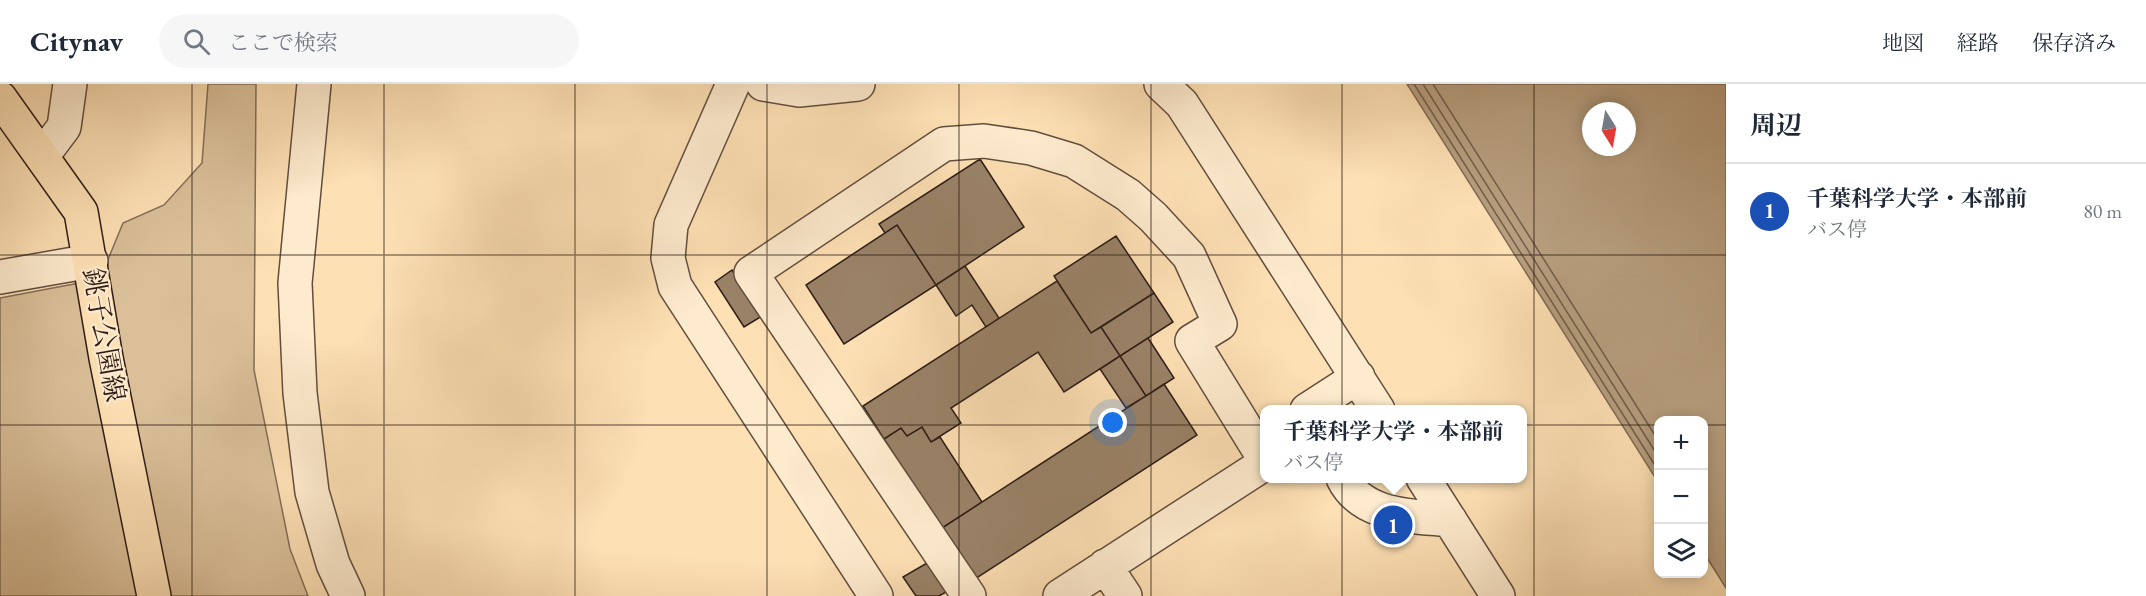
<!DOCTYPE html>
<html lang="ja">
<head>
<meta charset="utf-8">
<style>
  body { margin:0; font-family:"EB Garamond","Noto Serif JP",serif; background:#f6f6f7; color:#1f2937 }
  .controls { position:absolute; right:18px; bottom:18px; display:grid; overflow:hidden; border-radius:12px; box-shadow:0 3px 15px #0003 }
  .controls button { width:54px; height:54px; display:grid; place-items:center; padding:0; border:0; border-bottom:2px solid #e0e1e3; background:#fff; color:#1f2937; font:30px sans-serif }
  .compass { position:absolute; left:1582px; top:18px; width:54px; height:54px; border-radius:50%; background:#fff; box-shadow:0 3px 15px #0003; rotate:169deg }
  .you { position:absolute; left:1113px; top:339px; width:21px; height:21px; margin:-15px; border:4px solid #fff; border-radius:50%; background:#1a73e8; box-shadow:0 0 0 9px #1a73e833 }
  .badge { display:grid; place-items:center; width:39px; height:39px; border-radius:50%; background:#7c3aed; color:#fff; font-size:20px; font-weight:700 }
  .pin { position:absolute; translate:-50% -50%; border:3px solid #fff; box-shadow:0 2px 6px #0006 }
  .popup { position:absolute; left:1260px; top:321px; width:267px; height:78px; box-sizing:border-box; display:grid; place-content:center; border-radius:12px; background:#fff; filter:drop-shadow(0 2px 4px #0005); font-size:20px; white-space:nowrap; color:#747a83 }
  .popup b { font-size:22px; color:#1f2937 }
  .popup::after { content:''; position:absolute; left:50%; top:100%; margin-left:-12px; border:12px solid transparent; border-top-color:#fff }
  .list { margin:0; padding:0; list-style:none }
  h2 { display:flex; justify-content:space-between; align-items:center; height:78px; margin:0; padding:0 24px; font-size:26px }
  h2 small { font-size:20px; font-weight:400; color:#747a83 }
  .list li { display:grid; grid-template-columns:39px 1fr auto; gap:18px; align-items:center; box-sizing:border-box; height:96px; padding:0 24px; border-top:2px solid #e0e1e3 }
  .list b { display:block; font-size:22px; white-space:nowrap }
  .list p { margin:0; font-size:20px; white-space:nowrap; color:#747a83 }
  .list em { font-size:20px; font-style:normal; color:#747a83 }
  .icon { flex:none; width:33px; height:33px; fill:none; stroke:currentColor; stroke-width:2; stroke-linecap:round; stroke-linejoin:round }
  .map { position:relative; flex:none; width:1726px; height:512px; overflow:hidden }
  header { display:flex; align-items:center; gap:36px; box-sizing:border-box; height:84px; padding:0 30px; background:#fff; border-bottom:2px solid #e0e1e3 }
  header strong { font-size:28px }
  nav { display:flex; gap:33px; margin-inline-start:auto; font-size:21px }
  .search { width:420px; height:54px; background:#f6f6f7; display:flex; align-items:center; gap:15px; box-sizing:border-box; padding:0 21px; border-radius:33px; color:#747a83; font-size:22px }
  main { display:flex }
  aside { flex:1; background:#fff }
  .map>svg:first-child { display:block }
</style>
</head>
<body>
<header>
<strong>Citynav</strong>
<div class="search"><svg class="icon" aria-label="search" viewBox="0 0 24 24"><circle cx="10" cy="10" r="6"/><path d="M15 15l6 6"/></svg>ここで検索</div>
<nav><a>地図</a><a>経路</a><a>保存済み</a></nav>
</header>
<main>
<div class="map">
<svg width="1726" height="512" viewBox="0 0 1726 512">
  <rect width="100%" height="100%" fill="#fde0b4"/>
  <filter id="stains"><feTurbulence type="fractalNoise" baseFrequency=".00333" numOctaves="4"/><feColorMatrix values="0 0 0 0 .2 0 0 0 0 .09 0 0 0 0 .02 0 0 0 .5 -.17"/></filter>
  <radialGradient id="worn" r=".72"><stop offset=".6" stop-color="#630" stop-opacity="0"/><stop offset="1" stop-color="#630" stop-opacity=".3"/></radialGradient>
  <path fill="#dabf99" stroke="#846e58" stroke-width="1.5" d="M208 0H256L254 286 290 465 308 512H0V214L100 195 123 139 164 121 202 79Z"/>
  <path fill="#b79e7e" stroke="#806a54" stroke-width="1.5" fill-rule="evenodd" d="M1407 0H1726V504L1704 469V336H1658V398ZM1591 27H1627V63H1591Z"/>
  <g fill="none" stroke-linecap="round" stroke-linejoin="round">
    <path stroke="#725e4a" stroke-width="1.5" d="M1414 0 1658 386
      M1423 0 1658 372
      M1433 0 1658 356"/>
  </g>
  <path fill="#9a8268" stroke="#2e1d16" stroke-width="1.5" d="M980 75 1024 143 936 201 897 141 885 149 879 140Z
    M897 141 936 201 844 260 806 201Z
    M1116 152 1154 209 1091 249 1054 192Z
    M965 182 999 234 986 243 972 221 956 232 936 201Z
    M732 186 762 232 744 243 715 198Z
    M1057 197 1091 249 1101 243 1120 272 1064 308 1038 268 951 324 961 339 931 358 922 343 907 352 901 344 884 355 863 322Z
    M1154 209 1173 238 1120 272 1101 243Z
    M1148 254 1174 294 1146 312 1120 272Z
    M1120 272 1146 312 1126 324 1100 285Z
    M1164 300 1197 351 975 495 942 444Z
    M922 343 931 358 940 353 982 418 942 444 884 355 901 344 907 352Z
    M927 479 946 508 939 512H916L903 493Z"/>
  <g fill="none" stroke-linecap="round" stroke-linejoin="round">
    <defs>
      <path id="minor" d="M314 0 295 199 300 309 312 408 333 480 348 512
        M733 0 671 141 668 174 675 202 876 512
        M763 0 799 6 858 0
        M1161 0 1182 20 1378 326
        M43 71 64 43 70 0
        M0 193 91 177
        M1307 326 1358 293
        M1343 394C1362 433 1412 432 1450 436
        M1423 394 1498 512
        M1105 482 1125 512
        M969 512 751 189 944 60 984 57 1031 64 1074 77 1128 111 1153 133 1189 172 1220 240 1192 257 1264 374
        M1060 512 1264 380"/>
      <path id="major" d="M0 14 81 128 106 274 154 512"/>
    </defs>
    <use href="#minor" stroke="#624e3e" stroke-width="36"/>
    <use href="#major" stroke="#2e1d16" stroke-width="36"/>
    <use href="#minor" stroke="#feebce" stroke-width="33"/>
    <use href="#major" stroke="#fde0b4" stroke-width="33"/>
  </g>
  <path fill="none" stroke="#2e1d16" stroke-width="1.5" stroke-opacity="0.55" d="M192 0V512M384 0V512M575 0V512M767 0V512M959 0V512M1151 0V512M1342 0V512M1534 0V512M0 171H1726M0 341H1658M1704 341H1726"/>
  <g text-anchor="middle" stroke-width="4.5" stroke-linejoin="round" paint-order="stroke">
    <g font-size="27" fill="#2e1d16" stroke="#feebce">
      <text transform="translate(104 251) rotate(80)" y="9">銚子公園線</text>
    </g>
  </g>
  <rect width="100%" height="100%" filter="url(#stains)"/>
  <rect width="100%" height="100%" fill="url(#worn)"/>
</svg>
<div class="controls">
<button>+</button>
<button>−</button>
<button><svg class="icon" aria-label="layers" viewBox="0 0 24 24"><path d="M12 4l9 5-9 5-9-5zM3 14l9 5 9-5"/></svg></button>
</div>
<svg class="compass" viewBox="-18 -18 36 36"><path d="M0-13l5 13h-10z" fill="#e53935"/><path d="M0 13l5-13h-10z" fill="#747a83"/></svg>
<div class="you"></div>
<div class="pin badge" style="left:1393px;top:441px;background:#1a4fb4">1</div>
<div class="popup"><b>千葉科学大学・本部前</b>バス停</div>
</div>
<aside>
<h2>周辺<small></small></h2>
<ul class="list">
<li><span class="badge" style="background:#1a4fb4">1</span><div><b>千葉科学大学・本部前</b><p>バス停</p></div><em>80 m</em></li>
</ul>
</aside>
</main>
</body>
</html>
